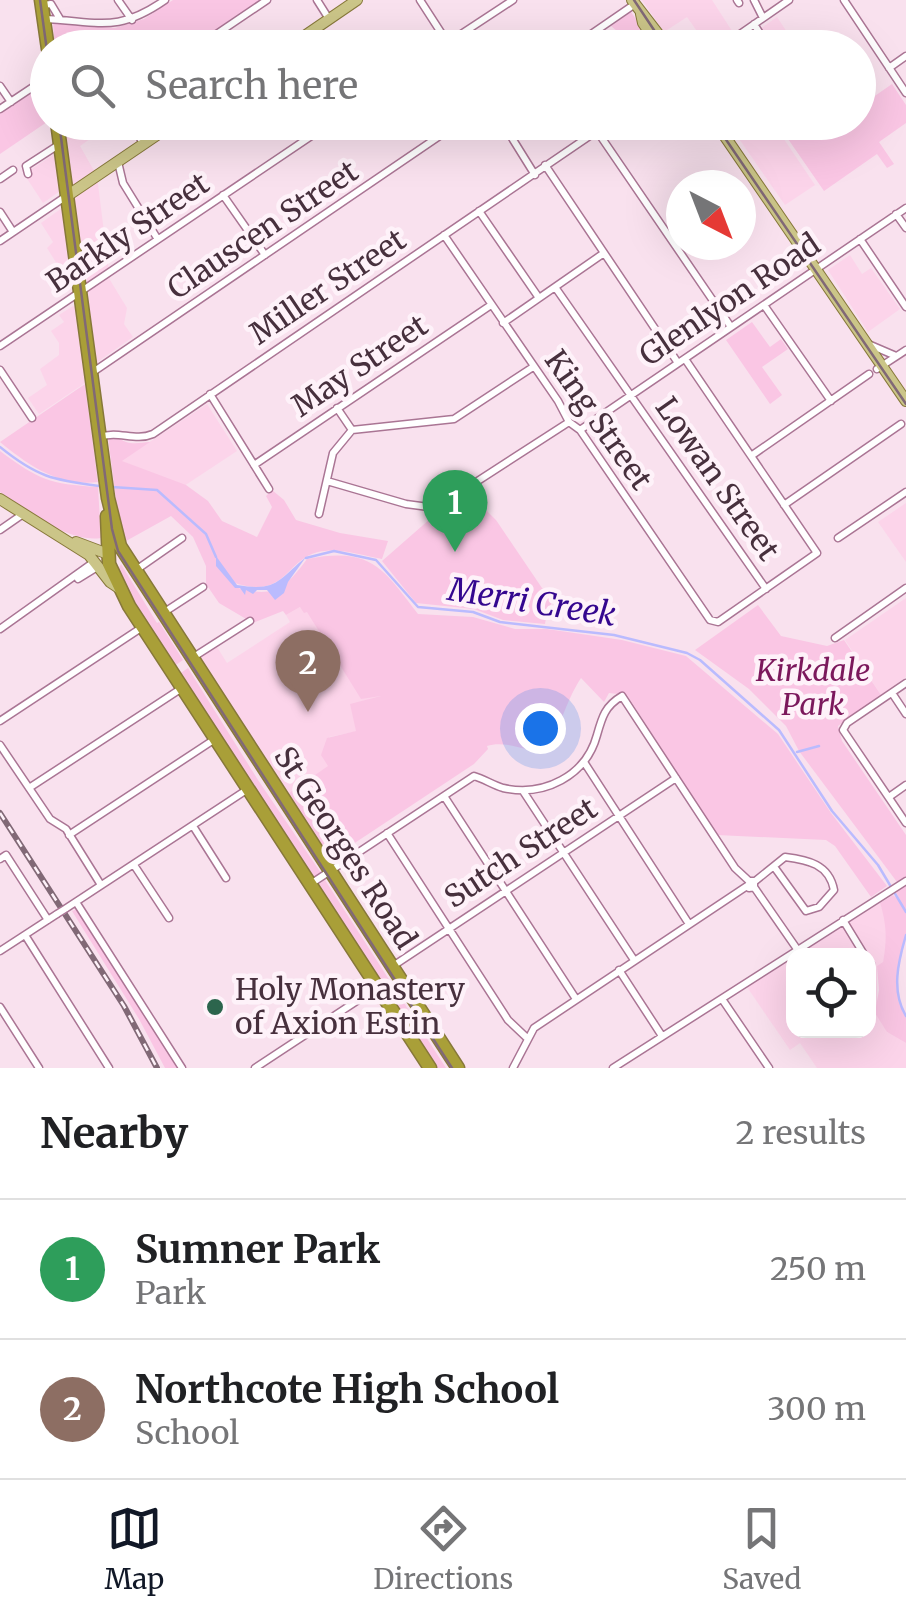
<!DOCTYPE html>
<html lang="en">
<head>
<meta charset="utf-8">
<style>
  body { margin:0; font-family:Merriweather,serif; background:#f6f6f6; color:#202124 }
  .controls { position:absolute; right:30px; bottom:30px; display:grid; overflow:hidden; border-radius:20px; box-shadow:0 10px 40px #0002 }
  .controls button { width:90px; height:90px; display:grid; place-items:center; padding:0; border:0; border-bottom:2px solid #e0e0e0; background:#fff; color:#202124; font:50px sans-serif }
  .compass { position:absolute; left:666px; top:170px; width:90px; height:90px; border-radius:50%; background:#fff; box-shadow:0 10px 40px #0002; rotate:138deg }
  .you { position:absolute; left:540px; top:728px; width:35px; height:35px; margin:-25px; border:8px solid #fff; border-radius:50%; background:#1a73e8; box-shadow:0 0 0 15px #1a73e833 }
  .badge { display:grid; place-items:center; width:65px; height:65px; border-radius:50%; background:#111827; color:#fff; font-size:32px; font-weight:700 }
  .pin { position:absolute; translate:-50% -82px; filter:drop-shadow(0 2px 5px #0008) }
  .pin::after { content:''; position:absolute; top:52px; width:35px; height:30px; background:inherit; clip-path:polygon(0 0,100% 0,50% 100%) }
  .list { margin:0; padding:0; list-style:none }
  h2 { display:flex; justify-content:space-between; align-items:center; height:130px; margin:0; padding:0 40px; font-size:42px }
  h2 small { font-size:32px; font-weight:400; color:#757577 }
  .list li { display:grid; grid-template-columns:65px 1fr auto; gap:30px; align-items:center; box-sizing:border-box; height:140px; padding:0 40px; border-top:2px solid #e0e0e0 }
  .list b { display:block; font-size:38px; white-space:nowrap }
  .list p { margin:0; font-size:32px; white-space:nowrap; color:#757577 }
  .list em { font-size:32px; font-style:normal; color:#757577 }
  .icon { flex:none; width:55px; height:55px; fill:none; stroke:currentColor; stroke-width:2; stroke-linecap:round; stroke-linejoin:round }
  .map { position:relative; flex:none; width:906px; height:1068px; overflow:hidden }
  .search { position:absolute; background:#fff; box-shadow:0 10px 40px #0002; left:30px; right:30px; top:30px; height:110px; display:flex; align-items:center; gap:25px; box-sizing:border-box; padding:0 35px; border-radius:55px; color:#757577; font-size:38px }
  .sheet { height:410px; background:#fff }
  nav { display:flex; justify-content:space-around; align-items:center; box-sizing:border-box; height:140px; border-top:2px solid #e0e0e0; background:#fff; font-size:28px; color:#757577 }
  nav a { display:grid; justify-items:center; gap:5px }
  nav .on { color:#111827 }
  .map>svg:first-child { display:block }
</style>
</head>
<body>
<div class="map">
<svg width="906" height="1068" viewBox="0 0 906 1068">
  <rect width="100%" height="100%" fill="#f9e1ee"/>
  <path fill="#fcd4ea" d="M642 0H712L732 31 708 47 687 17 664 32Z
    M777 17 789 35 794 33 804 47H771L759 30Z
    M61 123H90L97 134 80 146 97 176 110 280 127 308 124 324 133 337 96 363Z
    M728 123H773L815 185 785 205Z
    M56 153 60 191 43 203 24 174Z
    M62 208 74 286 72 288 47 248 53 242 41 223Z
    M850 255 862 274 871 268 900 309 868 332 828 270Z
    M73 306 76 308 85 383 39 414 28 398 47 385 40 369 59 355V343L51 331 64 322 59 315Z
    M207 404 237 451 184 486 121 461Z
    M906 503V562L878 522Z
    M906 598V677L881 695 845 640Z
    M300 607 307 611 367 697 381 696 387 725 329 737V766L286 795 198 659 217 647 227 663 290 622 286 615Z
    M880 903 887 924V938L883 963 877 966V1010L887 1032 906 1043V1068H817L800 1043 790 1050 747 987 793 958 794 1030H868V956L797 955Z"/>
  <path fill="#fac6e4" d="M173 0H263L191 47H82L85 44 54 39 53 22 115 28 144 19Z
    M631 12 655 47H615L621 43 617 31 611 26Z
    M892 84 906 105V123L879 142 894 164 887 168 877 154 824 191 777 123 858 122 859 107Z
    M40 85 45 86 47 122 0 154V111Z
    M752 322 770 347 781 339 788 349 762 367 782 395 770 404 726 340Z
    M85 384 98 482C59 487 28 465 0 442Z
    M117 436C126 446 138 443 150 442L122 461 186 485 208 501 222 521 257 537 272 507 266 496 272 490 284 500 296 520 340 533 388 541 382 559C361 555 339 547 318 552 284 561 286 601 232 582L235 587C273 599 285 589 307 559 371 547 382 567 418 614L473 617 515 629H547L622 640 686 656 778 734 831 813 887 886 871 897 835 846 826 840 717 835 627 695 609 693 604 702 581 678C565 702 561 730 542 751 524 751 505 740 487 746L488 749 474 764 329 860 286 795 328 766 321 755 327 738 356 731 350 704 381 696 361 699 307 612 304 613 300 607 286 615 283 611 253 623 219 603 206 584V566L193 537 171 516 126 541 117 509 108 437Z
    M0 451C39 480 49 484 98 487L101 538C68 543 26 510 0 492Z
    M470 494 496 520 542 588 555 597 547 611 545 624 503 620 474 609 416 603 382 561 430 519 432 512 455 500 459 504Z
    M121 564 157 623 159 622 183 660 173 667 127 597 117 572Z
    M758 605 781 636 827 646 844 640 881 695 838 726 842 741 906 835V877L897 882 799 751 786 726 749 689 695 650Z
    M188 668 258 780 321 873 310 879 178 675Z
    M325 880 446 1068H432L315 887Z
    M906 884V935L897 976 898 1001 906 1016V1043L887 1032 875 1013 879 990 877 966 883 962C887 940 887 925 880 903L893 895 901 902 895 890Z
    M77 909 178 1068H165L139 1019 72 911Z"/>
  <path fill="#babbfe" d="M216 556 237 585C277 592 278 580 306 557L288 582 284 593 275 600 267 590H257L253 594 246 590 245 595 240 588H235L216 566Z"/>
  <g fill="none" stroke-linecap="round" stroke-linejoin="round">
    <path stroke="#babbfe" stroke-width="2.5" d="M0 447C37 477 53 480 99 486
      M112 487 157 490 206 534 216 557
      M306 558 334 551 376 560 418 607 473 612 500 622 614 635 687 653 700 660 779 730 832 811 878 865 906 912
      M797 752 819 746
      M906 935C898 962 891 991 906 1016"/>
    <defs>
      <path id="minor" d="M118 0 132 20
        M317 0 329 19
        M420 0 451 48
        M737 0 739 3
        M754 0 763 18
        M844 0 906 93
        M42 5 51 4 60 19
        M43 19C99 21 116 34 165 0
        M754 24 769 48
        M312 32 323 48
        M196 48 267 0
        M440 48 513 0
        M571 48 635 4
        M720 48 789 0
        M889 68 906 56
        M0 86 11 102
        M0 109 48 77
        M129 122 144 144
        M502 122 535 175
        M584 122 592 135
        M597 131 731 327
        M118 162 123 183 157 238
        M545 165 678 363
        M28 174 26 166 60 144
        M0 179 13 170
        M223 195 265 255
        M479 211 539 298
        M0 212 13 232
        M896 214 906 228
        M444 235 558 401 569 422 580 430 710 620 718 622 817 553 685 359
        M860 239 906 307
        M0 241 65 197
        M555 287 766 589
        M764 305 831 401
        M503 323 604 253
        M868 344 896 356
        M0 346 332 122
        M877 369 906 350
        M0 370 32 418
        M93 372 460 122
        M210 394 269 489
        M337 408 352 430
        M580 430 906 208
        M100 437C119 430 134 442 153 434L610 122
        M751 456 869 374
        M254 465 491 305
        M327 481 406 504 436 508 569 422
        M784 505 901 424
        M319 514 333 453 352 430 454 419 533 367
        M0 530 23 514
        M838 538 906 492
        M136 570 182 538
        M78 579 99 566
        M163 613 203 587
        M0 629 94 562
        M835 638 906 588
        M192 658 250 621
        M906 683 847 723 843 730 906 823
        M892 693 906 714
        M0 721 141 628
        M0 745 50 819 66 829 101 885
        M584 762 689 924
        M29 788 182 688
        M523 791 634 960
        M444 796 576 999
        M889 797 906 785
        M193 826 226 878
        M387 833 508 1020 527 1038
        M69 835 215 739
        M0 859 6 855 48 920
        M134 865 169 918
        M754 882 785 857C808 860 829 864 834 890L819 907 806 911 775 868
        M312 883 474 776C484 779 493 785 503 788 544 797 586 776 597 735 602 717 605 706 622 696L735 868 749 881V888L754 887V881H749
        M754 887 797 949
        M76 902 182 1068
        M65 909 248 789
        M843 920 865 956
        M25 935 109 1068
        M0 951 57 914
        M868 960 871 964
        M393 966 676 778
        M619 970 662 1036
        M722 999 769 1068
        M0 1007 39 1068
        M255 1068 378 987
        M513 1068 534 1028 747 886
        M613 1068 906 881"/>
      <path id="major" d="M632 0 669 48
        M641 14 643 23 660 48
        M287 48 357 0
        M715 122 906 401
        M67 196 176 122
        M0 499 89 555 110 582 119 588
        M76 542 108 554"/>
      <path id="highway" d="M41 0 48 49
        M57 122 108 498 120 546 458 1068
        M107 516 109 564 129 606 430 1068"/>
    </defs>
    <use href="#minor" stroke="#aa7594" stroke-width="9"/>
    <use href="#major" stroke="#87783a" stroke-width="12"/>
    <use href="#highway" stroke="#87783a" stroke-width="15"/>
    <use href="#minor" stroke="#fff" stroke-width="6"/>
    <use href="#major" stroke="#cbc588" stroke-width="10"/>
    <use href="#highway" stroke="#a99f38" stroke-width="12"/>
    <path stroke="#816976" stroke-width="2.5" d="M40 0 48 58
      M634 0 666 48
      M59 122 112 529 118 551 452 1068
      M714 122 906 404"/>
    <defs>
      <path id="rail" d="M0 813 124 1006 157 1068"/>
    </defs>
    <use href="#rail" stroke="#816976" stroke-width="6"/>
    <use href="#rail" stroke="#fef2f9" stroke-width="2.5" stroke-dasharray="8" stroke-linecap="butt"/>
    <defs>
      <path id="minor-bridge" d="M57 914 65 909"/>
    </defs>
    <use href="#minor-bridge" stroke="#aa7594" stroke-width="9" stroke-linecap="butt"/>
    <use href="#minor-bridge" stroke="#fff" stroke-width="6"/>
  </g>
  <circle fill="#2c654d" stroke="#fef2f9" stroke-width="4" cx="215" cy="1007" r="10"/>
  <g text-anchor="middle" stroke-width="9" stroke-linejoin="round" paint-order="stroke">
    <g font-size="30" fill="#47303d" stroke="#fef2f9">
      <text transform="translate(263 230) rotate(-34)" y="10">Clauscen Street</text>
      <text transform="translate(128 233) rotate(-34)" y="10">Barkly Street</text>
      <text transform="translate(328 287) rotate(-34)" y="10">Miller Street</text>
      <text transform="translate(730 300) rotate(-34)" y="10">Glenlyon Road</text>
      <text transform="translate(360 366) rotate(-34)" y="10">May Street</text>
      <text transform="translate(598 420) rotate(55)" y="10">King Street</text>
      <text transform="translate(717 479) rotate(55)" y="10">Lowan Street</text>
      <text transform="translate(345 848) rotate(57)" y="10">St Georges Road</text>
      <text transform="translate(521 853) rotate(-33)" y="10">Sutch Street</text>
    </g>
    <g font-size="30" font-style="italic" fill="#7b185c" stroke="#fef2f9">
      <text x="813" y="681">Kirkdale<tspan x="813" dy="34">Park</tspan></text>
    </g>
    <g font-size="30" fill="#47303d" stroke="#fef2f9" text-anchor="start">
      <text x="235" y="1000">Holy Monastery<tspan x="235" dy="34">of Axion Estin</tspan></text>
    </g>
    <g font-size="32" font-style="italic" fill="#34078f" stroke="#fef2f9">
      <text transform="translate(532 602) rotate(9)" y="11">Merri Creek</text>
    </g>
  </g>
</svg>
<div class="controls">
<button><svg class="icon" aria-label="locate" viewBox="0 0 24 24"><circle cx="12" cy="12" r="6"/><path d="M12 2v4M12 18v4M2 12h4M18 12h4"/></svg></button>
</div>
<svg class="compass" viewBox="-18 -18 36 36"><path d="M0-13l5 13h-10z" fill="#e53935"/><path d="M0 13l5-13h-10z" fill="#757577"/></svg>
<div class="you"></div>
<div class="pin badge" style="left:455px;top:552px;background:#2e9e5b">1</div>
<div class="pin badge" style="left:308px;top:712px;background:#8d6e63">2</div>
<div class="search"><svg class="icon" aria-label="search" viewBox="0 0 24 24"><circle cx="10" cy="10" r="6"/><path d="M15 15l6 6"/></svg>Search here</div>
</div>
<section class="sheet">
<h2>Nearby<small>2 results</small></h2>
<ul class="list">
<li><span class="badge" style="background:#2e9e5b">1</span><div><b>Sumner Park</b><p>Park</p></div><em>250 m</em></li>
<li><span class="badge" style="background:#8d6e63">2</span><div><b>Northcote High School</b><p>School</p></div><em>300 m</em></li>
</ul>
</section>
<nav>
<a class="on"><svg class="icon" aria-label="map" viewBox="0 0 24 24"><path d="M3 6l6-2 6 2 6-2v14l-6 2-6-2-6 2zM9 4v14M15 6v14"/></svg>Map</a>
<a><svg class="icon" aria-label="directions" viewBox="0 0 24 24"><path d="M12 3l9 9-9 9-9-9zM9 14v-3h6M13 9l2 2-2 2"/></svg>Directions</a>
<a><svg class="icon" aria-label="saved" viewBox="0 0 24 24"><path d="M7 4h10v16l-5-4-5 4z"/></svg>Saved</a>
</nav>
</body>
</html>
